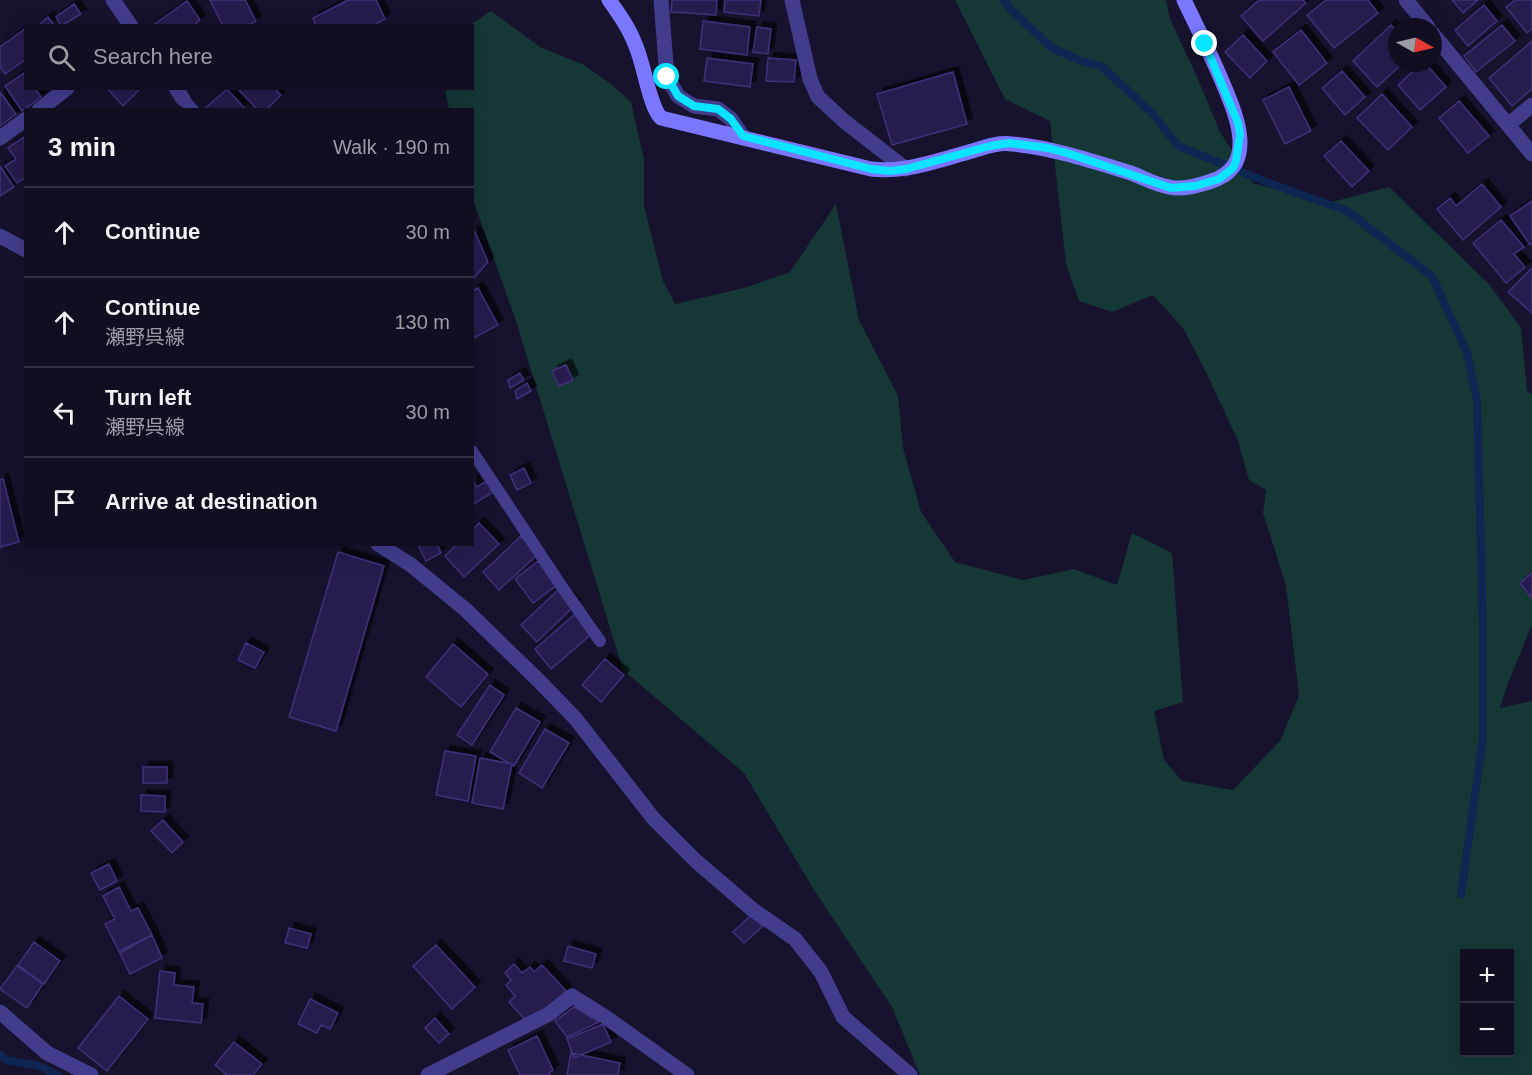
<!DOCTYPE html>
<html lang="en">
<head>
<meta charset="utf-8">
<style>
  body { margin:0; font-family:Helvetica,"Noto Sans JP",sans-serif; background:#1a172a; color:#f1f3f6 }
  .controls { position:absolute; right:18px; bottom:18px; display:grid; overflow:hidden; border-radius:0px; box-shadow:0 6px 24px #0002 }
  .controls button { width:54px; height:54px; display:grid; place-items:center; padding:0; border:0; border-bottom:2px solid #302e40; background:#110e22; color:#f1f3f6; font:30px sans-serif }
  .compass { position:absolute; left:1388px; top:18px; width:54px; height:54px; border-radius:50%; background:#110e22; box-shadow:0 6px 24px #0002; rotate:98deg }
  .stop { position:absolute; width:18px; height:18px; margin:-14px; border:4px solid #0be4fe; border-radius:50%; background:#fff }
  .stop.end { background:#0be4fe; border-color:#fff; box-shadow:0 2px 6px #0008 }
  .list { margin:0; padding:0; list-style:none }
  h2 { display:flex; justify-content:space-between; align-items:center; height:78px; margin:0; padding:0 24px; font-size:26px }
  h2 small { font-size:20px; font-weight:400; color:#9c9ca5 }
  .list li { display:grid; grid-template-columns:39px 1fr auto; gap:18px; align-items:center; box-sizing:border-box; height:90px; padding:0 24px; border-top:2px solid #302e40 }
  .list b { display:block; font-size:22px; white-space:nowrap }
  .list p { margin:0; font-size:20px; white-space:nowrap; color:#9c9ca5 }
  .list em { font-size:20px; font-style:normal; color:#9c9ca5 }
  .icon { flex:none; width:33px; height:33px; fill:none; stroke:currentColor; stroke-width:2; stroke-linecap:round; stroke-linejoin:round }
  .map { position:relative; flex:none; width:1532px; height:1075px; overflow:hidden }
  .search { position:absolute; background:#110e22; box-shadow:0 6px 24px #0002; left:24px; top:24px; width:450px; height:66px; display:flex; align-items:center; gap:15px; box-sizing:border-box; padding:0 21px; border-radius:0px; color:#9c9ca5; font-size:22px }
  .panel { position:absolute; background:#110e22; box-shadow:0 6px 24px #0002; left:24px; top:108px; width:450px; height:438px; border-radius:0px }
  .map>svg:first-child { display:block }
</style>
</head>
<body>
<div class="map">
<svg width="1532" height="1075" viewBox="0 0 1532 1075">
  <defs>
    <filter id="shadow"><feDropShadow dx="5.5" dy="-5.5" stdDeviation="0" flood-color="#0009"/></filter>
  </defs>
  <rect width="100%" height="100%" fill="#17122d"/>
  <path fill="#153736" fill-rule="evenodd" d="M955 0H1166L1170 19 1197 77 1220 132 1253 183 1328 203 1389 187 1489 284 1521 328 1527 391 1532 394V625L1508 683 1500 708 1532 701V1075H920L892 1007 814 890 744 773 623 670 516 321 473 200 472 110 449 109 445 89 472 88V26L470 25 491 11 540 47 584 65 611 84 631 102 644 160V206L663 281 675 304 744 288 790 272 836 204 859 320 898 396 903 448 921 512 955 562 1023 580 1074 569 1117 585 1132 533 1172 553 1183 702 1154 711 1164 760 1182 781 1233 790 1280 741 1299 696 1286 585 1263 513 1266 490 1249 480 1238 441 1206 372 1183 328 1153 295 1112 312 1079 301 1066 264 1050 121 1005 99ZM1464 954H1510V1052H1464Z"/>
  <g fill="none" stroke-linecap="round" stroke-linejoin="round">
    <path stroke="#0e2651" stroke-width="8" d="M1004 0 1010 9 1052 48 1079 60 1101 66 1153 114 1178 146 1272 184 1347 211 1432 276 1467 353 1477 400 1483 629V738L1461 894
      M0 1055 7 1060 39 1066 57 1075"/>
  </g>
  <path fill="#281e4e" stroke="#3f307a" stroke-width="1.5" filter="url(#shadow)" d="M210 0H245L256 21 247 26H223Z
    M348 0H376L385 19 372 26H316L313 18Z
    M672 0H717L716 15 671 12Z
    M725 0H761L759 16 724 12Z
    M1259 0H1303L1306 3 1263 41 1241 16Z
    M1326 0H1368L1378 13 1334 48 1307 15Z
    M1452 0H1478L1463 13Z
    M1515 0H1532V29L1527 33 1506 7Z
    M187 1 200 20 193 26H152Z
    M74 4 81 14 61 26 56 17Z
    M1484 5 1497 21 1468 46 1455 30Z
    M48 17 55 26H38Z
    M703 21 750 27 747 55 700 49Z
    M1391 25 1397 31V63H1403L1377 87 1353 61Z
    M1502 25 1515 41 1476 72 1464 56Z
    M757 27 771 29 768 54 753 52Z
    M25 29 26 59 5 74 0 67V47Z
    M1301 30 1327 63 1299 85 1273 52Z
    M1243 35 1267 61 1250 78 1225 52Z
    M1532 41V89L1512 106 1489 78Z
    M707 58 753 64 750 87 704 81Z
    M768 58 796 60 794 82 766 81Z
    M1422 63H1425L1446 87 1420 110 1398 85Z
    M1342 71 1365 97 1345 115 1322 88Z
    M953 72 967 124 892 145 877 94Z
    M24 73 26 88H35L41 97 22 111 5 86Z
    M1289 87 1311 131 1285 144 1263 100Z
    M107 88H141L123 106Z
    M237 88H274L281 95 266 110H258Z
    M227 89 246 110H203Z
    M0 92 16 114 0 126Z
    M1382 94 1412 127 1388 150 1357 118Z
    M1459 101 1489 136 1468 153 1439 118Z
    M24 137 26 177 17 183 5 166 16 159 8 148Z
    M1341 141 1369 171 1352 187 1324 156Z
    M0 166 14 187 0 196Z
    M1482 184 1501 207 1463 240 1437 209 1450 198 1456 206Z
    M1532 201V244L1530 245 1510 216Z
    M1501 220 1524 247 1514 254 1525 267 1506 283 1473 243Z
    M472 232H475L488 262 472 280Z
    M1532 268V313L1508 292Z
    M478 288 498 325 472 339V291Z
    M566 365 573 380 559 386 552 371Z
    M520 373 524 380 510 388 508 380Z
    M527 383 531 391 517 399 515 391Z
    M524 468 531 483 517 490 510 475Z
    M3 479 19 542 0 547V480Z
    M472 480 477 487 488 480 495 491 472 505Z
    M479 523 499 544 464 577 445 556 457 544H472V530Z
    M521 536 538 554 499 590 483 572Z
    M424 544H437L441 553 426 561 419 547Z
    M338 552 384 566 336 731 289 717Z
    M538 561 557 585 533 603 515 579Z
    M1532 573V598L1520 583Z
    M559 589 575 605 537 642 521 625Z
    M576 613 593 633 551 669 535 649Z
    M246 643 264 652 255 668 238 660Z
    M453 644 488 674 461 707 426 677Z
    M605 659 624 675 601 702 582 685Z
    M490 685 504 695 472 745 457 735Z
    M516 708 540 722 514 766 490 752Z
    M545 729 569 743 542 788 519 773Z
    M445 751 476 756 468 801 436 795Z
    M480 758 512 764 503 809 472 803Z
    M143 767H167V783H143Z
    M141 795 165 796V812L141 811Z
    M163 820 183 842 172 853 151 831Z
    M109 864 117 881 100 890 91 873Z
    M119 887 131 911 138 908 152 935 120 953 105 924 115 919 103 896Z
    M752 914 763 926 744 943 733 932Z
    M289 928 311 934 307 948 285 943Z
    M152 935 162 958 130 974 119 951Z
    M34 942 60 961 44 984 18 965Z
    M436 945 475 987 452 1009 413 966Z
    M568 946 596 954 592 968 564 961Z
    M514 964 522 973 530 967 534 972 542 965 566 991 530 1025 509 1002 515 996 506 985 511 980 505 973Z
    M17 966 43 984 27 1008 0 989Z
    M160 971 175 973 174 985 194 987 192 1003 203 1004 201 1023 155 1018Z
    M119 996 148 1019 107 1071 78 1048Z
    M310 999 338 1013 330 1029 321 1025 317 1033 298 1024Z
    M574 1007 599 1022 567 1037 555 1021Z
    M435 1018 449 1034 439 1043 425 1028Z
    M603 1024 611 1042 574 1058 567 1039Z
    M537 1036 553 1070 549 1073 550 1075H520L508 1050Z
    M234 1042 262 1064 253 1075H227L215 1065Z
    M571 1053 620 1063 618 1075H567Z"/>
  <g fill="none" stroke-linecap="round" stroke-linejoin="round">
    <path stroke="#413d8c" stroke-width="12" d="M183 99 193 110
      M472 451 560 584 600 641"/>
    <path stroke="#413d8c" stroke-width="15" d="M113 0 131 26
      M661 0 667 77 678 96 694 106 718 109 731 119 743 137
      M792 0 810 79 818 97 844 121 906 169
      M1406 0 1428 27
      M1433 34 1532 154
      M176 88 183 99
      M39 110 67 88
      M1508 125 1532 105
      M0 138 26 119
      M0 236 26 250
      M378 544 411 565 466 610 539 681 575 718 653 818 696 861 753 910 795 939 821 972 843 1017 910 1075
      M0 1012 47 1053 91 1075
      M428 1075 549 1014 572 996 604 1016 687 1075"/>
    <path stroke="#7a76fe" stroke-width="15" d="M609 0C619 14 629 28 635 44 644 63 649 106 661 118L871 169C906 173 939 160 972 151 985 147 999 142 1012 144 1053 148 1092 161 1131 173 1144 178 1156 185 1169 187 1182 190 1196 186 1209 182 1263 166 1233 108 1219 74 1208 49 1196 25 1184 0"/>
  </g>
  <g fill="none" stroke-linecap="round" stroke-linejoin="round">
    <path stroke="#0be4fe" stroke-width="8" d="M667 77 678 96 694 106 718 109 731 119 743 136 871 169 890 171 906 169 990 146 1009 143 1048 148 1070 154 1171 188 1195 186 1219 179 1233 168 1236 161 1240 134 1238 123 1205 44"/>
  </g>
</svg>
<div class="controls">
<button>+</button>
<button>−</button>
</div>
<svg class="compass" viewBox="-18 -18 36 36"><path d="M0-13l5 13h-10z" fill="#e53935"/><path d="M0 13l5-13h-10z" fill="#9c9ca5"/></svg>
<div class="stop" style="left:667px;top:77px"></div>
<div class="stop end" style="left:1205px;top:44px"></div>
<div class="search"><svg class="icon" aria-label="search" viewBox="0 0 24 24"><circle cx="10" cy="10" r="6"/><path d="M15 15l6 6"/></svg>Search here</div>
<section class="panel">
<h2>3 min<small>Walk · 190 m</small></h2>
<ul class="list">
<li><svg class="icon" aria-label="ahead" viewBox="0 0 24 24"><path d="M12 20V5M6 11l6-6 6 6"/></svg><div><b>Continue</b></div><em>30 m</em></li>
<li><svg class="icon" aria-label="ahead" viewBox="0 0 24 24"><path d="M12 20V5M6 11l6-6 6 6"/></svg><div><b>Continue</b><p>瀬野呉線</p></div><em>130 m</em></li>
<li><svg class="icon" aria-label="left" viewBox="0 0 24 24"><path d="M17 20v-9H6M10 6l-5 5 5 5"/></svg><div><b>Turn left</b><p>瀬野呉線</p></div><em>30 m</em></li>
<li><svg class="icon" aria-label="arrive" viewBox="0 0 24 24"><path d="M6 21V4h12l-3 4 3 4H6"/></svg><div><b>Arrive at destination</b></div></li>
</ul>
</section>
</div>
</body>
</html>
